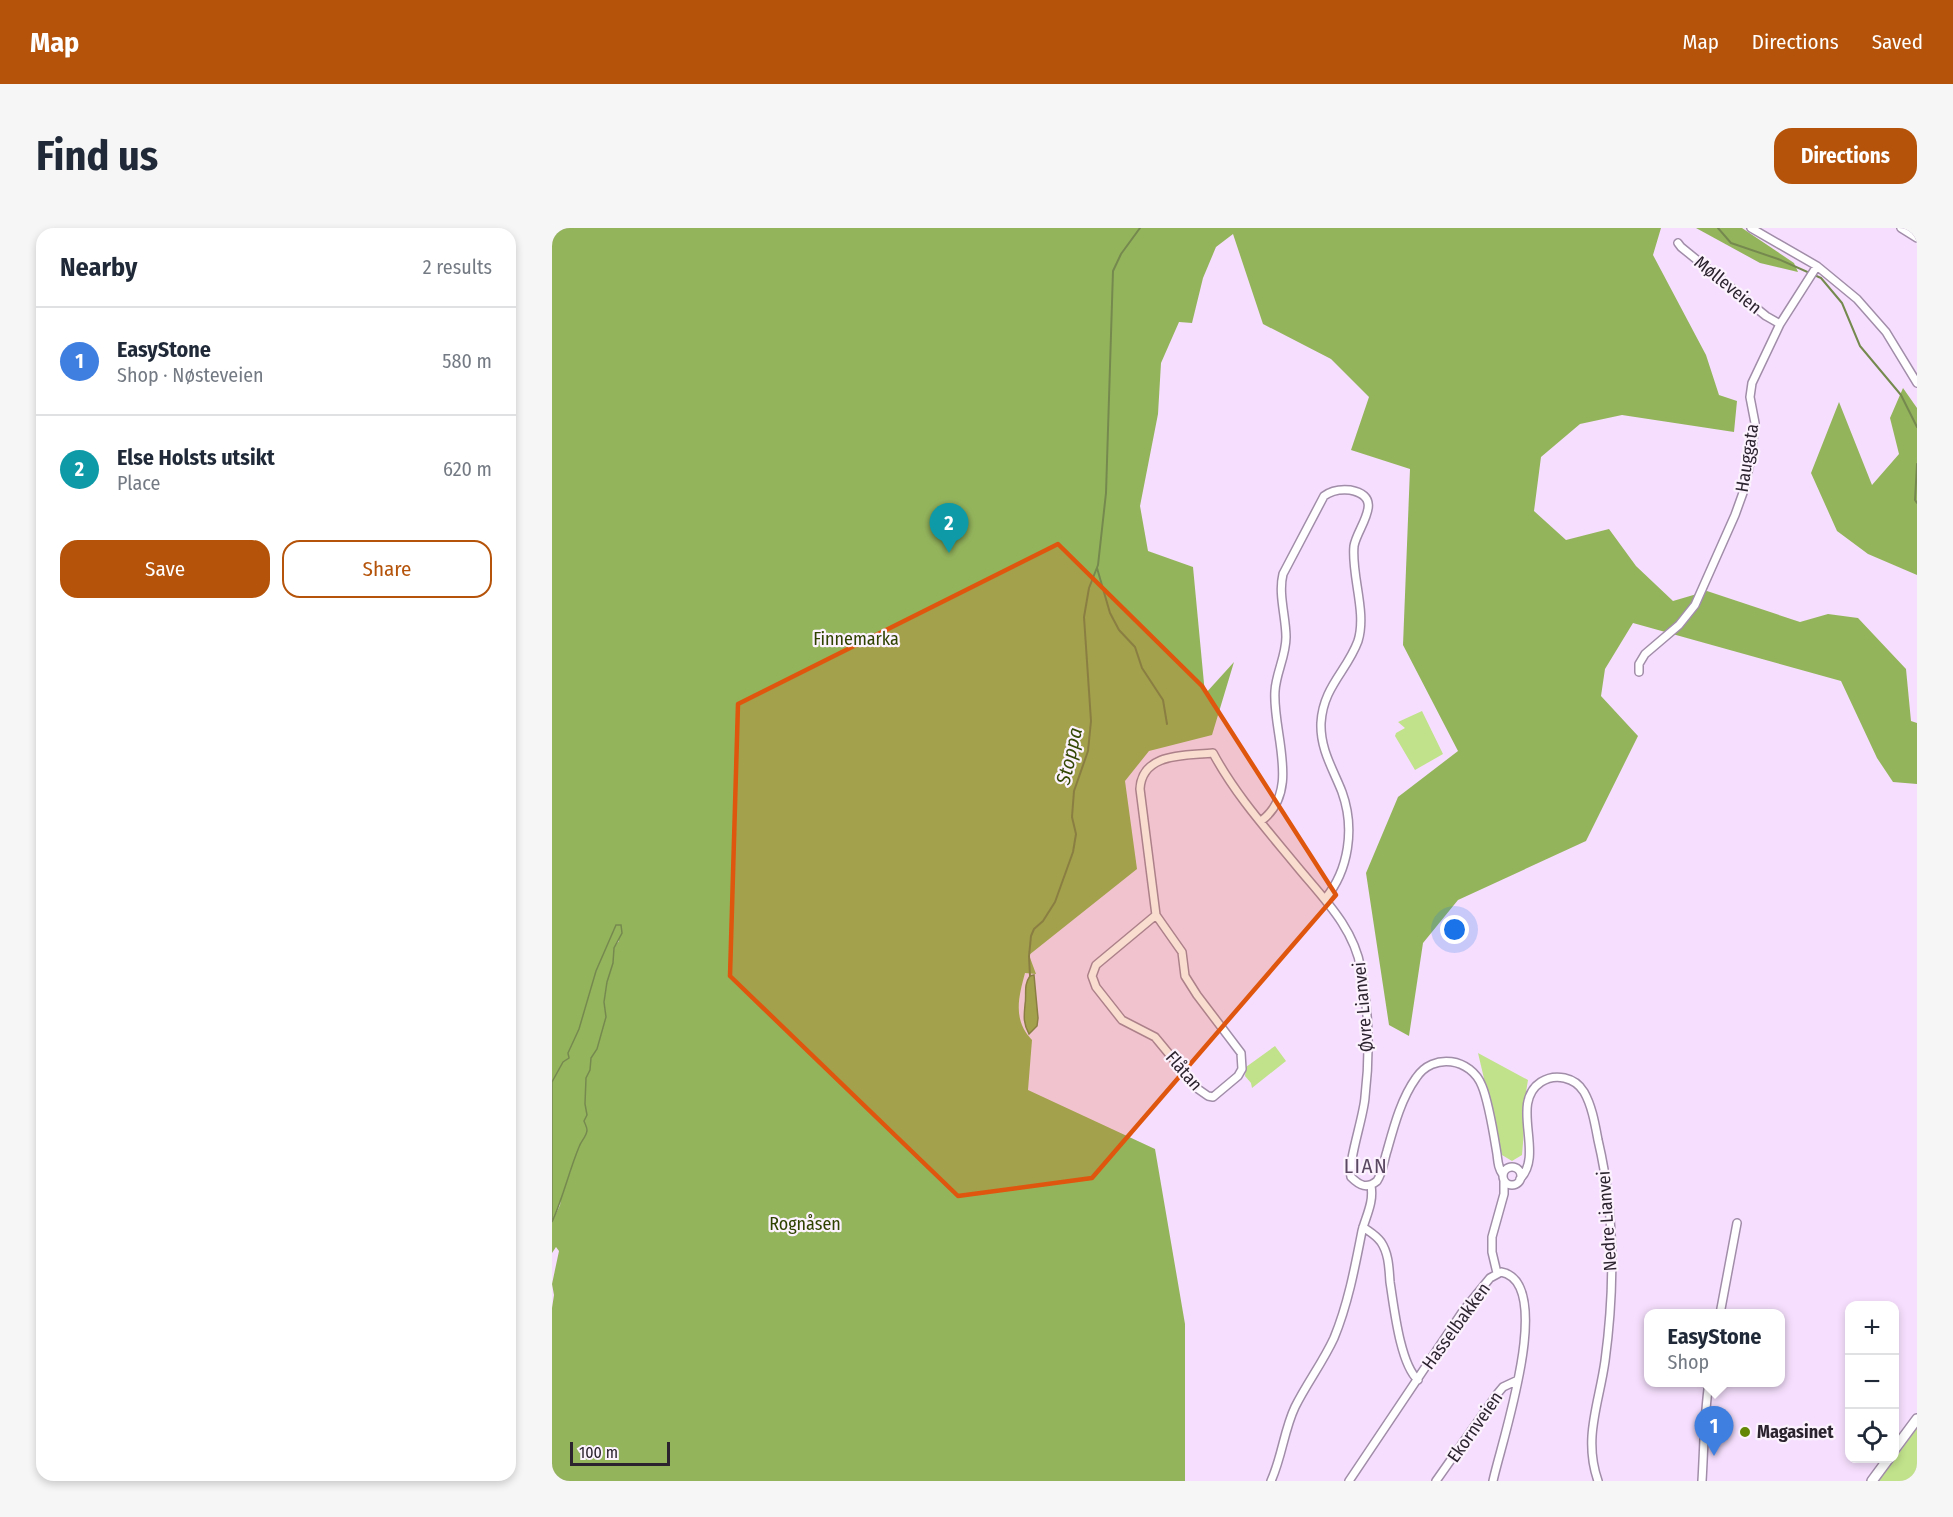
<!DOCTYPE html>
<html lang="en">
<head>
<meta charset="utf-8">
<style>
  body { margin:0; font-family:"Fira Sans Condensed",sans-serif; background:#f6f6f7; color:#1f2937 }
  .controls { position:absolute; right:18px; bottom:18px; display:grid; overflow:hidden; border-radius:12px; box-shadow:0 3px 9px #0003 }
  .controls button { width:54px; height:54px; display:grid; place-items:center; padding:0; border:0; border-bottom:2px solid #e0e1e3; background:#fff; color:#1f2937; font:30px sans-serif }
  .scale { position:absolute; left:18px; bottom:15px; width:100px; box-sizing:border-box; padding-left:6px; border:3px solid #2b232e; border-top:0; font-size:16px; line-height:21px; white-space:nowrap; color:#2b232e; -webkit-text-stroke:4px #fbf2fe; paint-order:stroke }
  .you { position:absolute; left:903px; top:702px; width:21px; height:21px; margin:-15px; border:4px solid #fff; border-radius:50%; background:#1a73e8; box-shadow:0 0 0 9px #1a73e833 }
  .badge { display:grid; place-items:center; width:39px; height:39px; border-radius:50%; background:#b45309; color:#fff; font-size:20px; font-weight:700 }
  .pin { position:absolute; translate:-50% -50px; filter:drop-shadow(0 2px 3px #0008) }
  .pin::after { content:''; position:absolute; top:32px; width:21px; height:18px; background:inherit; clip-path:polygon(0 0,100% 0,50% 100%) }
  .popup { position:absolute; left:1092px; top:1081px; width:141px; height:78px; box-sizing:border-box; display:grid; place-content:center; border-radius:12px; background:#fff; filter:drop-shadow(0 2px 4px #0005); font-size:20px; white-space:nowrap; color:#747a83 }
  .popup b { font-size:22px; color:#1f2937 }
  .popup::after { content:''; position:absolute; left:50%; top:100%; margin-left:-12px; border:12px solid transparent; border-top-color:#fff }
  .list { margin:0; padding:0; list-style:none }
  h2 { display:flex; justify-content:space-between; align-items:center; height:78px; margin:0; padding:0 24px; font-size:26px }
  h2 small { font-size:20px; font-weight:400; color:#747a83 }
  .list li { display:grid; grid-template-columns:39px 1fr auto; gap:18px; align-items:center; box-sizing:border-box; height:108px; padding:0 24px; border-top:2px solid #e0e1e3 }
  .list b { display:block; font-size:22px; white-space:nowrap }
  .list p { margin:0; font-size:20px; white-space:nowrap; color:#747a83 }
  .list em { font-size:20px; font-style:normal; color:#747a83 }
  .actions { display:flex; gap:12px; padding:18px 24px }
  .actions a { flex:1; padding:14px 0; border:2px solid #b45309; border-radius:18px; text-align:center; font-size:21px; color:#b45309 }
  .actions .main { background:#b45309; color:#fff }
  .icon { flex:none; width:33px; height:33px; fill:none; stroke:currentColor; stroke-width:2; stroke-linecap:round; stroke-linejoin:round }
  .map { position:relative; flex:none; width:1365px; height:1253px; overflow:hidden; border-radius:18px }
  header { display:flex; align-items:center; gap:36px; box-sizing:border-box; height:84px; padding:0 30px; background:#b45309; color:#fff }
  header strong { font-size:28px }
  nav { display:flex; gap:33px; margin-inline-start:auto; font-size:21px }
  .intro { display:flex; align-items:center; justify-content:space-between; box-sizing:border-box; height:144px; padding:0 36px }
  h1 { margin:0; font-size:42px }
  .button { padding:15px 27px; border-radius:18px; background:#b45309; color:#fff; font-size:21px; font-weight:700 }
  main { display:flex; gap:36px; padding:0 36px }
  aside { flex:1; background:#fff; border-radius:18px; box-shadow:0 3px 9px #0003 }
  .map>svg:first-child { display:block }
</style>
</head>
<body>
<header>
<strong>Map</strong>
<nav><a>Map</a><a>Directions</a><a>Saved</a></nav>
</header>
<div class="intro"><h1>Find us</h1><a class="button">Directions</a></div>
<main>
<aside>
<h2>Nearby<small>2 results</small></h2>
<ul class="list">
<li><span class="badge" style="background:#3f7fe0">1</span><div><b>EasyStone</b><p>Shop · Nøsteveien</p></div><em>580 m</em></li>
<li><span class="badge" style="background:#0f9aa8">2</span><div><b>Else Holsts utsikt</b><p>Place</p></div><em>620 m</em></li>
</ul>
<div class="actions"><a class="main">Save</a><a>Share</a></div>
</aside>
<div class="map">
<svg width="1365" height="1253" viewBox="0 0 1365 1253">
  <rect width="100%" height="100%" fill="#f6dffe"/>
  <path fill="#c1e28b" d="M870 483 891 526 863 542 843 508 844 505 853 500 846 494Z
    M723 818 734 833 700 860 699 855 693 848 694 839Z
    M926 825 976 852C971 877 973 902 970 927L960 933 950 927Z
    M1365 1200V1253H1327Z"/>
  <path fill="#94b45c" d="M0 0H1109L1101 27 1154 127 1167 167 1185 173 1182 204 1070 187 1028 196 989 229 982 283 1014 312 1057 301 1084 338 1121 373 1155 363 1248 394 1276 386 1306 390 1354 441 1359 493 1365 495V556L1341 554 1325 530 1289 453 1081 395 1053 441 1049 468 1086 508 1034 613 906 672 871 715 857 808 837 797 814 645 846 569 906 523 851 417 858 241 799 222 817 169 779 131 711 96 681 6 664 19 651 50 640 95 627 94 609 135 606 186 588 278 596 323 641 339 653 466 682 434 660 507 597 523 573 553 585 641 477 727 484 746 473 745C466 771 461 792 480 812L476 862 603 921 633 1096V1253H0V1080L2 1067 0 1056 7 1023 4 1019 0 1025V994L8 977 11 960 18 945 20 934 29 912 33 909 35 900 32 893 35 887 33 876 34 850 38 842 39 830 45 821 54 789 52 774 55 754 61 735 62 719 67 713 64 698 44 743 27 801 16 825 17 830 11 834 0 854Z
    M1144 0H1190L1242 35 1246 44 1208 35Z
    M1351 160 1365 180V347L1316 326 1285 303 1259 245 1287 174 1320 257 1347 226 1338 190Z"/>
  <path fill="#95b55d" stroke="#75894f" stroke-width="1.5" d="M64 697H69L70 705 62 720 61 735 55 754 52 774 54 789 45 821 39 830 38 842 34 850 33 876 35 887 32 893C33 896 35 899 35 902 35 908 29 913 27 919 17 943 11 970 0 994V854L11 834 17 830 16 825 27 801 44 743Z
    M482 747 486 790 485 798 477 806C471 795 472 788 473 777 475 766 471 758 478 748Z"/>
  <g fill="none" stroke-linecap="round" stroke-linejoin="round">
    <path stroke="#75894f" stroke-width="2" d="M1166 0 1179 15 1226 31 1269 50 1290 75 1308 118 1349 167 1365 199
      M1365 236 1363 272 1365 275
      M545 340 558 385 567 402 583 419 590 440 611 472 615 496
      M478 748 477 728 479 708 482 701 491 693 503 674 521 624 524 606 520 589 522 563 536 523 539 493 532 389 537 360 546 337 554 265 561 43 569 26 588 0"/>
    <defs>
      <path id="minor" d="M1199 0 1265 38 1305 71 1334 104 1365 155
        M1349 0 1365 10
        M1126 15 1129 19 1214 88 1228 96
        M1087 444V436L1093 426 1127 397 1143 377 1183 287 1192 262 1199 230 1203 195 1198 169 1200 155 1228 96 1265 38
        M709 593C750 563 720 504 723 463 724 445 734 428 734 409 734 389 726 366 731 346L772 268C780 262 788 261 798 262 835 269 805 299 802 318 799 347 815 384 806 413 795 443 771 459 769 495 768 521 781 541 790 564 803 600 797 642 773 671
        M604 687 544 737 540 748 544 759 570 792 603 809 646 861 656 868 661 869 686 848 690 841 689 825 645 767 633 748 630 724 604 687 588 561C590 524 634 528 661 525 684 568 717 604 748 642 774 673 802 701 809 741 817 783 818 827 813 869 812 888 795 936 799 949 808 958 815 961 825 953 831 944 832 932 835 923 842 898 849 871 864 850 881 824 919 830 930 858 937 875 942 908 945 926 946 934 946 940 951 947
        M951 948a9 9 0 1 1 18 0a9 9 0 1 1-18 0Z
        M968 951C993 926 957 875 989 854 1003 845 1023 849 1032 864 1040 878 1043 896 1046 912 1063 984 1063 1059 1053 1133 1047 1176 1031 1210 1046 1253
        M811 999C818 1004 824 1007 829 1014 837 1026 837 1041 838 1054 842 1079 848 1136 866 1152
        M945 1045 940 1024V1009L952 966V953
        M1168 1086 1185 995
        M719 1253C730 1229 732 1202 743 1179 755 1155 771 1134 782 1110 796 1076 803 1039 810 1003 814 988 822 974 819 958
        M797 1253 911 1083 938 1050 949 1044C1005 1054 948 1218 941 1253
        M884 1253 946 1165 951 1159 966 1152
        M1150 1253C1152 1220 1152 1188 1157 1154"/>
      <path id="secondary" d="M1342 1222 1365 1191
        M1320 1253 1337 1230"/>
    </defs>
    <use href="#minor" stroke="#a18da9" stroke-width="10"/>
    <use href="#secondary" stroke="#a18da9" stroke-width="12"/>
    <use href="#minor" stroke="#fff" stroke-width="7"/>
    <use href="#secondary" stroke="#fff" stroke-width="9"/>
  </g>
  <path fill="#df560e" fill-opacity="0.2" stroke="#df560e" stroke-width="4.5" stroke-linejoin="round" d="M506 316 650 458 784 667 540 950 406 968 178 748 186 476Z"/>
  <circle fill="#648706" stroke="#fbf2fe" stroke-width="2" cx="1193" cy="1204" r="6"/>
  <g text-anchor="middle" stroke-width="4.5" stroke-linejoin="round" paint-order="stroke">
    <g font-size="18" fill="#2b232e" stroke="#fbf2fe">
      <text transform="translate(1176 57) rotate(39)" y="6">Mølleveien</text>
      <text transform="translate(1195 230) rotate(-81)" y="6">Hauggata</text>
      <text transform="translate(811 779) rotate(-95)" y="6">Øvre Lianvei</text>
      <text transform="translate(632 843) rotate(49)" y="6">Flåtan</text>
      <text transform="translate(1055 993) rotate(-94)" y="6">Nedre Lianvei</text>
      <text transform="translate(904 1098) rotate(-54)" y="6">Hasselbakken</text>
      <text transform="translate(923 1199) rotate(-55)" y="6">Ekornveien</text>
    </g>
    <g font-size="18" fill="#2f4200" stroke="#fbf2fe">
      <text x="304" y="417">Finnemarka</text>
      <text x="253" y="1002">Rognåsen</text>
    </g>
    <g font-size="18" font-weight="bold" fill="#2b232e" stroke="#fbf2fe" text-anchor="start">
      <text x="1205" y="1210">Magasinet</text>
    </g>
    <g font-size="20" font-style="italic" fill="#354805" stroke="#fbf2fe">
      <text transform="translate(517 528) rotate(-77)" y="7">Stoppa</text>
    </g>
    <g font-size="21" letter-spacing="1.5" fill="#5a4761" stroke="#fbf2fe">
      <text x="814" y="945">LIAN</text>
    </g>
  </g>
</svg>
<div class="controls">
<button>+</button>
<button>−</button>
<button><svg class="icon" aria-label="locate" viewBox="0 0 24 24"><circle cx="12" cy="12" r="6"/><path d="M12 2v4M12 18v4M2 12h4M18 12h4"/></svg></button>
</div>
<div class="scale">100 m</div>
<div class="you"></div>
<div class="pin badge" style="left:1162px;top:1228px;background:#3f7fe0">1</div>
<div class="popup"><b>EasyStone</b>Shop</div>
<div class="pin badge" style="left:397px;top:325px;background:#0f9aa8">2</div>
</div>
</main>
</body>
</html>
